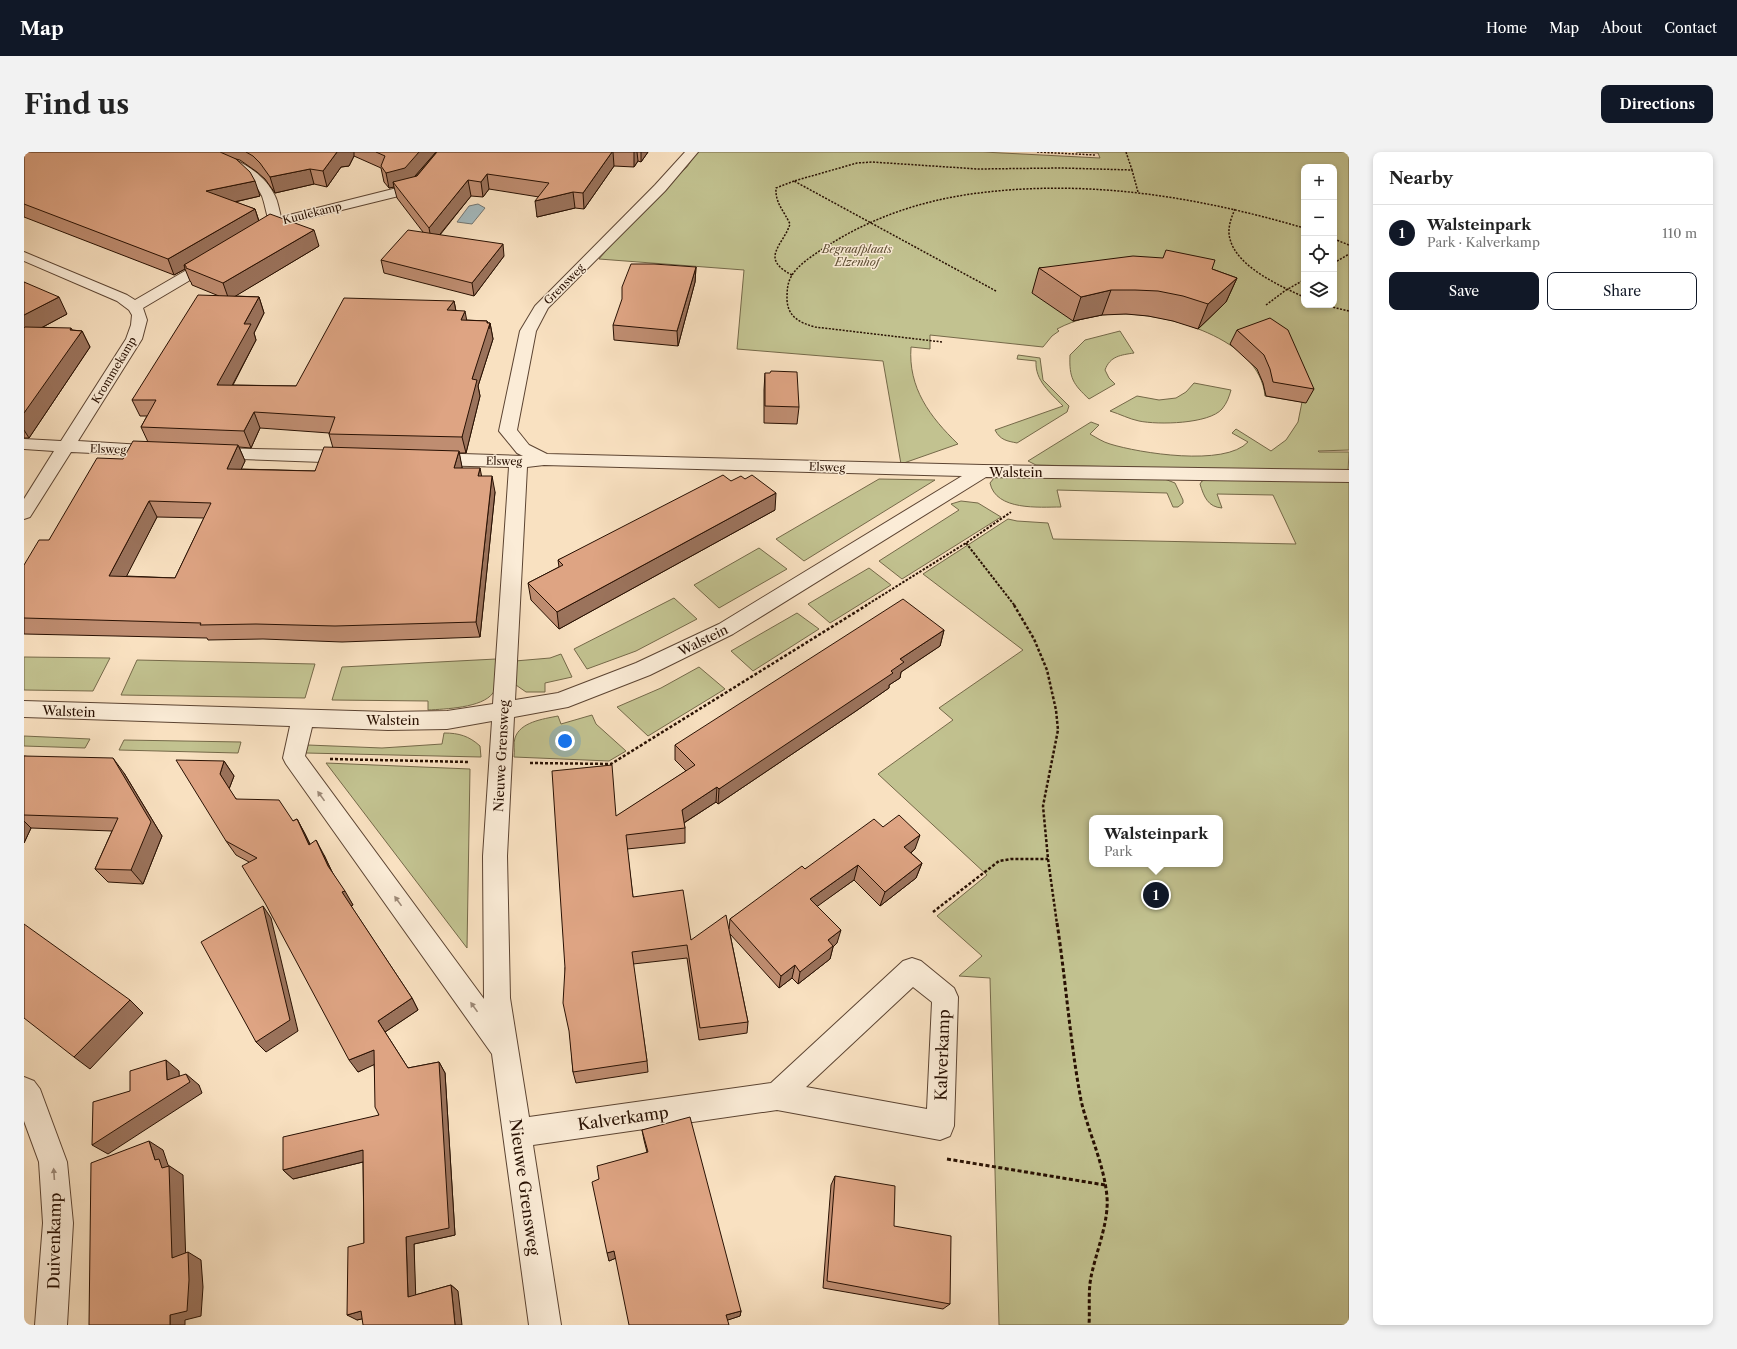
<!DOCTYPE html>
<html lang="en">
<head>
<meta charset="utf-8">
<style>
  body { margin:0; font-family:"Libre Caslon Text",serif; background:#f2f2f2; color:#222 }
  .controls { position:absolute; right:12px; top:12px; display:grid; overflow:hidden; border-radius:8px; box-shadow:0 2px 6px #0003 }
  .controls button { width:36px; height:36px; display:grid; place-items:center; padding:0; border:0; border-bottom:1px solid #e0e0e0; background:#fff; color:#222; font:20px sans-serif }
  .you { position:absolute; left:541px; top:589px; width:14px; height:14px; margin:-10px; border:3px solid #fff; border-radius:50%; background:#1a73e8; box-shadow:0 0 0 6px #1a73e833 }
  .badge { display:grid; place-items:center; width:26px; height:26px; border-radius:50%; background:#111827; color:#fff; font-size:13px; font-weight:700 }
  .pin { position:absolute; translate:-50% -50%; border:2px solid #fff; box-shadow:0 1px 4px #0006 }
  .popup { position:absolute; left:1065px; top:663px; width:134px; height:52px; box-sizing:border-box; display:grid; place-content:center; border-radius:8px; background:#fff; filter:drop-shadow(0 1px 3px #0005); font-size:13px; white-space:nowrap; color:#767676 }
  .popup b { font-size:15px; color:#222 }
  .popup::after { content:''; position:absolute; left:50%; top:100%; margin-left:-8px; border:8px solid transparent; border-top-color:#fff }
  .list { margin:0; padding:0; list-style:none }
  h2 { display:flex; justify-content:space-between; align-items:center; height:52px; margin:0; padding:0 16px; font-size:17px }
  h2 small { font-size:13px; font-weight:400; color:#767676 }
  .list li { display:grid; grid-template-columns:26px 1fr auto; gap:12px; align-items:center; box-sizing:border-box; height:56px; padding:0 16px; border-top:1px solid #e0e0e0 }
  .list b { display:block; font-size:15px; white-space:nowrap }
  .list p { margin:0; font-size:13px; white-space:nowrap; color:#767676 }
  .list em { font-size:13px; font-style:normal; color:#767676 }
  .actions { display:flex; gap:8px; padding:12px 16px }
  .actions a { flex:1; padding:9px 0; border:1px solid #111827; border-radius:8px; text-align:center; font-size:14px; color:#111827 }
  .actions .main { background:#111827; color:#fff }
  .icon { flex:none; width:22px; height:22px; fill:none; stroke:currentColor; stroke-width:2; stroke-linecap:round; stroke-linejoin:round }
  .map { position:relative; flex:none; width:1325px; height:1173px; overflow:hidden; border-radius:8px }
  header { display:flex; align-items:center; gap:24px; box-sizing:border-box; height:56px; padding:0 20px; background:#111827; color:#fff }
  header strong { font-size:19px }
  nav { display:flex; gap:22px; margin-inline-start:auto; font-size:14px }
  .intro { display:flex; align-items:center; justify-content:space-between; box-sizing:border-box; height:96px; padding:0 24px }
  h1 { margin:0; font-size:28px }
  .button { padding:10px 18px; border-radius:8px; background:#111827; color:#fff; font-size:14px; font-weight:700 }
  main { display:flex; gap:24px; padding:0 24px }
  aside { flex:1; background:#fff; border-radius:8px; box-shadow:0 2px 6px #0003 }
  .map>svg:first-child { display:block }
</style>
</head>
<body>
<header>
<strong>Map</strong>
<nav><a>Home</a><a>Map</a><a>About</a><a>Contact</a></nav>
</header>
<div class="intro"><h1>Find us</h1><a class="button">Directions</a></div>
<main>
<div class="map">
<svg width="1325" height="1173" viewBox="0 0 1325 1173">
  <rect width="100%" height="100%" fill="#f9e1c1"/>
  <filter id="stains"><feTurbulence type="fractalNoise" baseFrequency=".005" numOctaves="4"/><feColorMatrix values="0 0 0 0 .2 0 0 0 0 .09 0 0 0 0 .02 0 0 0 .5 -.17"/></filter>
  <radialGradient id="worn" r=".72"><stop offset=".6" stop-color="#630" stop-opacity="0"/><stop offset="1" stop-color="#630" stop-opacity=".3"/></radialGradient>
  <path fill="#c2c290" stroke="#756949" fill-rule="evenodd" d="M673 0H959L1076 6 1074 1 1052 0H1325V298L1294 299 1295 300H1325L1324 320 1012 313 1004 309 1067 270 1075 273 1066 282C1073 286 1079 290 1086 292 1115 301 1201 315 1224 290L1208 281 1212 277 1247 299 1262 288 1274 270 1278 250 1241 244C1236 186 1142 161 1095 162 1073 162 1052 167 1033 177L1035 179 1028 184 1019 195 906 183V197L887 195C884 236 906 265 934 292L877 312 859 209 713 197 720 118 575 107 616 59 663 15ZM1280 15H1310V153H1280Z
    M1096 179 1110 201C1097 203 1086 204 1081 218L1085 226 1091 232 1065 247C1049 232 1045 226 1046 203L1061 188Z
    M994 203 1016 206 1019 228 1045 254 1043 260 993 291C983 289 976 288 971 278L1039 254C1026 240 1011 229 1012 209L993 207Z
    M1170 231 1207 238C1205 245 1203 251 1198 257 1185 272 1134 273 1115 269 1105 267 1096 262 1086 259L1113 244 1135 248 1152 246 1162 240Z
    M978 324 1138 326 1151 331 1159 348V351L1154 355H1149L1143 341 1033 338 1037 355C1015 355 972 359 966 331L970 326Z
    M855 327 911 328 780 409 752 387Z
    M1184 327 1325 329V1173H975L966 826 935 824 958 804 913 764 963 723 854 622 929 568 915 556 999 498 899 422 984 367 993 369 1024 371 1029 387 1272 392 1249 343 1193 342 1198 356C1184 355 1180 345 1176 332L1178 329ZM1068 666H1196V712H1068Z
    M937 349 954 351 977 365 878 427 855 409 935 358 927 352Z
    M735 396 763 417 695 456 670 433Z
    M845 416 867 433 806 471 784 452Z
    M650 446 673 467 612 499 563 517 550 497Z
    M773 461 795 477 729 519 707 499Z
    M537 502 548 525 521 531V540H502L489 531 491 509 526 506Z
    M0 505 86 506 69 539 0 538Z
    M472 507C472 517 475 533 469 541 458 556 421 557 404 558V549L308 548 318 515Z
    M113 508 291 512 281 546 97 543Z
    M675 515 701 537 624 584 593 555 637 536Z
    M568 563 572 572 602 599 585 609 490 605C491 599 489 591 491 586 496 570 519 567 534 564L537 572Z
    M420 581C435 581 445 584 456 594L457 605 282 601 284 593 358 596 418 592Z
    M0 584 66 587 61 596 0 594Z
    M100 588 217 590 214 601 95 598Z
    M302 611 446 617 443 796Z"/>
  <path fill="#a4babf" stroke="#727673" d="M454 52 461 56 448 72 433 70 445 54Z"/>
  <g fill="none" stroke-linecap="round" stroke-linejoin="round">
    <defs>
      <path id="minor" d="M168 0C174 0 181 0 186 0 212 5 240 20 251 44 254 50 255 58 257 65L385 33 414 0H427L395 39 257 73C249 78 241 85 231 83L229 80 245 69C242 61 241 52 238 44 226 18 194 11 170 3Z
        M661 0H674L641 39 524 156 512 179 493 278 505 293 523 302 959 313 1325 318V330L962 325 709 482 626 523 544 555 490 565 483 704 486 846 505 965 747 931 879 809 888 806 897 809 930 836 934 845 930 974 926 984 916 988 753 958 509 993 537 1173H505L468 902 262 612 259 606 266 574 0 565V549L364 560 423 559 469 552 485 315 407 313 401 311 398 307 401 303 407 301 499 304 493 301 475 279 496 179 511 154 631 33ZM520 313 938 324 695 472 612 511 534 541 491 548 503 315ZM468 569 459 704 460 847 281 604 288 575 364 578 423 577ZM889 835 908 850 903 957 782 935Z
        M0 100 103 143 111 148 185 105 190 104 195 105 197 108 195 111 119 156 123 168 118 187 54 289 135 294 141 295 144 299 141 303 135 304 47 300 6 365 0 367V347L30 299 0 297V287L37 289 102 187 107 173 108 163 105 158 93 149 0 109Z
        M189 296 326 299 332 301 335 305 332 309 326 311 189 306 183 305 180 301 183 297Z
        M0 925 10 929 16 937 43 1010 49 1071 43 1173H11L19 1071 15 1010 0 969Z"/>
    </defs>
    <use href="#minor" stroke="#5c4432" stroke-width="2"/>
    <path stroke="#281002" stroke-width="1.5" stroke-dasharray="2 1.5" stroke-linecap="butt" d="M1013 0 1071 3
      M1102 0 1108 18
      M1211 57C1207 66 1203 77 1206 87 1213 115 1256 134 1280 145
      M1310 87 1325 93
      M1310 111 1325 102
      M768 123C735 106 759 94 766 72 760 59 751 51 752 36L770 29
      M972 139 770 29 833 11 848 10 954 17 1037 16 1108 18 1114 40
      M1242 153 1262 138 1280 128
      M1299 153 1325 159
      M918 190 791 175C776 171 764 165 763 148 763 140 763 132 767 125 773 114 784 107 794 100 842 67 897 48 955 41 1066 27 1174 45 1280 76"/>
    <path stroke="#281002" stroke-width="2" stroke-dasharray="2.5 1.5" stroke-linecap="butt" d="M942 391 991 454
      M841 454 942 391 987 360"/>
    <path stroke="#281002" stroke-width="2.5" stroke-dasharray="3 2" stroke-linecap="butt" d="M990 453 1010 487 1023 518 1032 558 1034 578 1019 654 1024 707 1033 772
      M306 607 445 610
      M506 611 587 612 843 453
      M909 760 975 709 987 707H1024"/>
    <path stroke="#281002" stroke-width="3" stroke-dasharray="4 2.5" stroke-linecap="butt" d="M1033 771C1042 830 1046 890 1057 948 1064 980 1080 1011 1083 1045 1085 1070 1072 1100 1067 1125 1064 1140 1066 1157 1065 1173
      M923 1007 1081 1033"/>
    <use href="#minor" fill="#fbecd7" fill-rule="evenodd"/>
  </g>
  <path fill="#bf8d71" stroke="#281002" fill-rule="evenodd" d="M0 0H412L390 25 393 24 413 0H624L617 10 614 9 610 15 590 14 560 57 551 56 513 65 515 45 465 37 459 45 447 44 416 83 480 104 450 144 360 121 357 108 399 80 373 46 370 35 365 36 360 30 357 16 330 4 325 14 317 15 303 35 290 32 251 41 241 27 233 20 216 8 208 6 236 44 211 50 231 57 235 69 295 94 211 144 235 145 240 161 230 181 232 188 209 233 272 234 430 149 432 159 442 168 463 169 464 171H466L469 187 454 234 456 244 442 301H435L438 316 458 324 471 340 456 485 318 490 239 487 184 488 183 486 0 482V413L25 388 99 307 124 290 117 275 123 264H116L108 248 195 144 168 133 167 130 166 129 161 117 150 123 0 65ZM236 276 305 281V282L309 296 291 319 217 317 221 309 215 295 227 296ZM133 365 180 366 151 426 102 424Z
    M672 115 671 130 654 194 590 188 589 173Z
    M1015 116 1188 117 1213 126 1202 150 1174 177 1149 169 1124 164 1102 162 1078 163 1049 169 1008 141Z
    M0 130 43 162 19 175 48 178 58 179 66 195 5 286H0Z
    M1213 178 1290 237 1282 251 1242 244 1239 231 1233 217 1206 192Z
    M741 221 775 255 773 272 740 271V238Z
    M707 329 751 358 535 477 507 448 504 431 535 415 534 408Z
    M920 478 916 494 877 520 876 526 865 533V536L832 559 694 652 692 650 660 671 661 676V691L603 697 609 745 667 788 705 777 706 767 781 717 859 675 891 697 887 701 898 711 892 726 856 754 830 728 793 754 813 791 809 795 806 807 774 832 768 826 755 836 706 782 724 870 723 881 675 888 663 806 609 812 623 909 624 920 552 931 549 920 541 816 593 664 662 619 651 608V593Z
    M0 604 100 621 138 684 119 732 84 730 71 717 88 679 7 676 0 691Z
    M200 609 210 624 205 637 212 647 269 669 273 667 281 682 286 692 300 703 308 720 329 753 327 754 388 846 394 858 361 880 384 916 415 910 421 921 431 1083 390 1092 391 1143 427 1133 434 1139 333 1168 340 1091 339 1010 269 1027 259 1018 355 963 350 912 334 920 225 710 212 703 202 689Z
    M618 978 717 1159 716 1164 703 1168 592 1106 585 1109 575 1027 623 1000 620 988Z
    M811 1024 870 1074 926 1152 919 1157 799 1136 807 1033Z"/>
  <path fill="#9b735c" stroke="#281002" d="M313 0H330V4L325 14 317 15 303 35 299 19Z
    M395 0H412L384 32 369 30 370 35 365 36 362 21Z
    M588 0H589L590 14 560 57 559 41Z
    M610 0H613L614 9 610 15Z
    M617 0H624L617 10Z
    M286 17 290 32 251 41 246 25Z
    M463 22 465 37 459 45 457 30Z
    M444 28 447 44 408 92 405 76Z
    M231 29 236 44 188 55 182 39Z
    M549 40 551 56 513 65 511 49Z
    M231 57 236 73 160 113 161 117 150 123 144 107Z
    M290 78 295 94 205 148 199 131Z
    M479 92 480 104 450 144 448 131Z
    M672 115 671 130 654 194 653 179Z
    M1213 126 1202 150 1174 177 1184 152Z
    M1087 138 1078 163 1049 169 1057 145Z
    M35 145 43 162 0 185V163Z
    M235 145 240 161 230 181 232 188 200 249 193 233 220 172Z
    M430 149 433 165 423 158Z
    M441 159 444 175 437 168Z
    M463 169 465 177 466 171 469 187 454 234 456 244 442 301 438 285 448 227Z
    M47 176 53 186 58 179 66 195 5 286 0 278V261Z
    M230 260 236 276 227 296 220 279Z
    M214 293 221 309 210 333 203 317Z
    M435 299 438 315 434 331 430 316Z
    M456 316 459 331 454 324Z
    M468 324 471 340 456 485 452 470Z
    M752 341 751 358 535 477 533 460Z
    M125 349 133 365 95 439 85 424Z
    M920 478 916 494 877 520 876 526 865 533V536L832 559 694 652 695 637 876 507Z
    M89 606 100 621 138 684 119 732 107 718Z
    M200 609 210 624 205 637 196 622Z
    M693 635 692 650 658 672V658Z
    M273 667 281 682 293 707 285 693Z
    M0 669 7 676 0 691Z
    M896 683 891 697 876 710 880 695Z
    M292 688 300 703 312 728 304 714Z
    M898 711 892 726 856 754 861 740Z
    M834 713 830 728 784 761 786 747Z
    M321 739 329 753 326 754 318 740Z
    M239 754 247 766 274 879 242 900 232 890Z
    M817 778 813 791 809 795 806 807 774 832 776 820 804 788Z
    M771 813 768 826 755 836 757 824Z
    M388 846 394 858 361 880 354 869Z
    M106 848 119 861 66 917 50 905Z
    M350 898 358 909 334 920 325 908Z
    M142 908 155 919 156 936 162 922 175 933 178 941 84 1002 68 993 143 928Z
    M415 910 421 921 431 1083 390 1092 392 1151 384 1145 382 1085Z
    M125 989 139 998 144 1013 159 1023 162 1113 148 1106 138 1016 131 1008Z
    M339 998 347 1008 269 1027 259 1018Z
    M590 1099 592 1106 585 1109 583 1101Z
    M164 1100 177 1108 179 1135 177 1164 161 1168V1173H146V1163Z
    M427 1133 434 1139 438 1173H431Z
    M337 1159 347 1165 333 1168 323 1163Z
    M717 1159 716 1164 701 1169 702 1163Z"/>
  <path fill="#dea483" stroke="#281002" fill-rule="evenodd" d="M0 0H196L212 7 226 20 231 29 182 39 231 57 144 107 0 52Z
    M222 0H313L299 19 286 17 246 25 236 11 229 4Z
    M352 0H395L381 16 362 21 357 14 361 4Z
    M413 0H588L559 41 549 40 511 49 525 31 463 22 457 30 444 28 405 76 369 30 393 24Z
    M246 62 290 78 199 131 162 116V114L160 113Z
    M384 78 479 92 448 131 357 108Z
    M1142 98 1191 108 1188 117 1213 126 1184 152 1159 144 1134 139 1111 138H1087L1057 145 1015 116 1109 104 1139 106Z
    M607 112H630L672 115 653 179 589 173 598 147V135Z
    M0 130 35 145 0 163Z
    M174 143 235 145 220 172H227L193 233 272 234 320 146 430 149 423 158 441 159 437 168 463 169V171H466L448 227 453 228 438 285 305 282 311 265 230 260 220 279 117 275 132 248H108Z
    M1246 166 1264 178 1290 237 1249 230 1246 217 1240 203 1213 178Z
    M1 175 47 176 46 178 58 179 0 261V176Z
    M747 219 773 220 775 255 741 254V221H746Z
    M109 289 214 293 203 317 291 319 300 295 435 299 430 316H456L454 324H468L452 470 311 474 232 472 176 473 177 471 0 466V413L15 388H25L73 306 99 307ZM125 349 187 351 151 426 85 424Z
    M699 323 707 329 717 324 721 327 728 323 752 341 533 460 504 431 539 413 534 408Z
    M879 447 920 478 876 507 880 510 867 519 869 521 695 637 693 635 658 658 661 676 602 683 609 745 659 738 667 788 702 763 724 870 676 876 663 793 608 800 623 909 549 920 545 879 539 851 541 816 528 619 588 613 592 664 671 613 651 593Z
    M0 604 89 606 127 670 107 718 71 717 94 666 0 663Z
    M152 608 200 609 196 622 212 647 255 648 269 669 273 667 285 693 292 688 304 714 321 739 318 740 388 846 354 869 384 916 415 910 425 1076 382 1085 384 1145 427 1133 431 1173H339L337 1159 323 1163 324 1095 340 1091 339 998 259 1018V985L355 963 351 955 350 898 325 908 241 751 218 714 233 706 202 689Z
    M875 663 896 683 880 695 898 711 861 740 834 713 786 747 817 778 804 788 809 794 776 820 771 813 757 824 706 767 778 714 781 717 850 667 859 675Z
    M239 754 266 868 232 890 177 790Z
    M0 772 106 848 50 905 0 866Z
    M142 908 143 928 162 922 166 930 68 993 69 950 106 939V919Z
    M666 965 717 1159 702 1163 705 1173H605L590 1099 583 1101 568 1030 575 1027 573 1014 624 1000 618 978Z
    M125 989 131 1008 135 1007 138 1016 145 1014 148 1106 164 1100 165 1128 163 1159 146 1163V1173H65L67 1011Z
    M811 1024 871 1034 870 1074 927 1084 926 1152 803 1129Z"/>
  <defs><path id="oneway-solid" d="M-6-.8H1V-3.2L6.5 0L1 3.2V.8H-6Z"/></defs>
  <g fill="#9c8977">
    <use href="#oneway-solid" transform="translate(297 644) rotate(-126)"/>
    <use href="#oneway-solid" transform="translate(374 749) rotate(-126)"/>
    <use href="#oneway-solid" transform="translate(450 855) rotate(-126)"/>
    <use href="#oneway-solid" transform="translate(30 1022) rotate(-94)"/>
  </g>
  <g text-anchor="middle" stroke-width="3" stroke-linejoin="round" paint-order="stroke">
    <g font-size="11" fill="#281002" stroke="#fbecd7">
      <text transform="translate(288 61) rotate(-14)" y="4">Kuulekamp</text>
      <text transform="translate(540 132) rotate(-45)" y="4">Grensweg</text>
      <text transform="translate(90 218) rotate(-59)" y="4">Krommekamp</text>
      <text transform="translate(84 297) rotate(2)" y="4">Elsweg</text>
      <text transform="translate(480 309) rotate(1)" y="4">Elsweg</text>
      <text transform="translate(803 315) rotate(2)" y="4">Elsweg</text>
    </g>
    <g font-size="11" font-style="italic" fill="#5e4e34" stroke="#fbecd7">
      <text x="833" y="101">Begraafplaats<tspan x="833" dy="13">Elzenhof</tspan></text>
    </g>
    <g font-size="13" fill="#281002" stroke="#fbecd7">
      <text x="992" y="325">Walstein</text>
      <text transform="translate(679 488) rotate(-26)" y="5">Walstein</text>
      <text transform="translate(45 559) rotate(2)" y="5">Walstein</text>
      <text x="369" y="573">Walstein</text>
      <text transform="translate(477 604) rotate(-87)" y="5">Nieuwe Grensweg</text>
    </g>
    <g font-size="16" fill="#281002" stroke="#fbecd7">
      <text transform="translate(918 903) rotate(-88)" y="6">Kalverkamp</text>
      <text transform="translate(599 966) rotate(-8)" y="6">Kalverkamp</text>
      <text transform="translate(501 1035) rotate(82)" y="6">Nieuwe Grensweg</text>
      <text transform="translate(30 1089) rotate(-89)" y="6">Duivenkamp</text>
    </g>
  </g>
  <rect width="100%" height="100%" filter="url(#stains)"/>
  <rect width="100%" height="100%" fill="url(#worn)"/>
</svg>
<div class="controls">
<button>+</button>
<button>−</button>
<button><svg class="icon" aria-label="locate" viewBox="0 0 24 24"><circle cx="12" cy="12" r="6"/><path d="M12 2v4M12 18v4M2 12h4M18 12h4"/></svg></button>
<button><svg class="icon" aria-label="layers" viewBox="0 0 24 24"><path d="M12 4l9 5-9 5-9-5zM3 14l9 5 9-5"/></svg></button>
</div>
<div class="you"></div>
<div class="pin badge" style="left:1132px;top:743px">1</div>
<div class="popup"><b>Walsteinpark</b>Park</div>
</div>
<aside>
<h2>Nearby<small></small></h2>
<ul class="list">
<li><span class="badge">1</span><div><b>Walsteinpark</b><p>Park · Kalverkamp</p></div><em>110 m</em></li>
</ul>
<div class="actions"><a class="main">Save</a><a>Share</a></div>
</aside>
</main>
</body>
</html>
